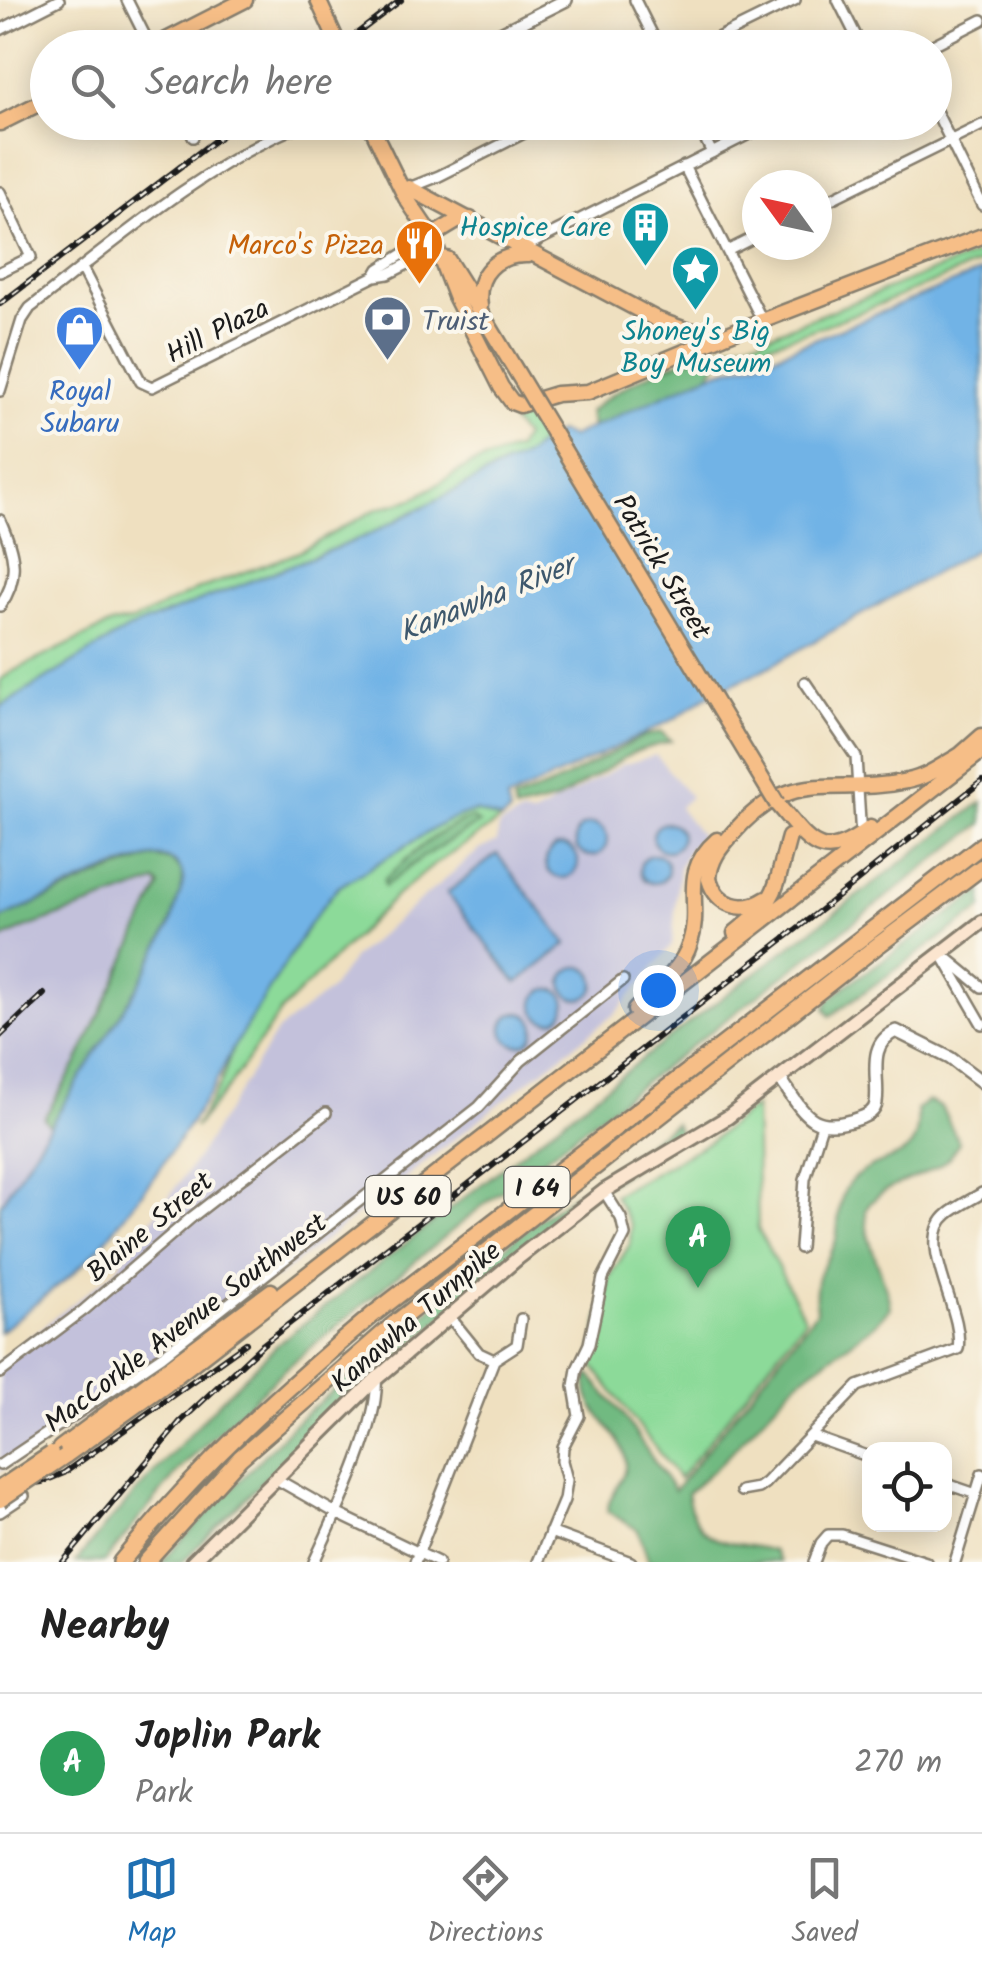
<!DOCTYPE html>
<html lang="en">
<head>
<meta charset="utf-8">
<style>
  body { margin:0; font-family:Kalam,sans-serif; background:#f6f6f6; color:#222 }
  .controls { position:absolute; right:30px; bottom:30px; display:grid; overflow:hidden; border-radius:20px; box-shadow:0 5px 25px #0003 }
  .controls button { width:90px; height:90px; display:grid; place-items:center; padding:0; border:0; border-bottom:2px solid #e0e0e0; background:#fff; color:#222; font:50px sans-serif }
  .compass { position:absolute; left:742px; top:170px; width:90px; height:90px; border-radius:50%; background:#fff; box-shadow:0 5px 25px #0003; rotate:303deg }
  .you { position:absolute; left:658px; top:990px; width:35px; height:35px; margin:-25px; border:8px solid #fff; border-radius:50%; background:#1a73e8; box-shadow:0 0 0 15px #1a73e833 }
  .badge { display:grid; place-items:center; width:65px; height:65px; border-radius:50%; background:#1f6fb2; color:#fff; font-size:32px; font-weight:700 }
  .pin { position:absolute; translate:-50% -82px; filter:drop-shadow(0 2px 5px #0008) }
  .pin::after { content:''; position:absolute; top:52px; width:35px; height:30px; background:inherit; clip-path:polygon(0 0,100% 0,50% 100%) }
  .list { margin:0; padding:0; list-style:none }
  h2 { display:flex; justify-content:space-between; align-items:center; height:130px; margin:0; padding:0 40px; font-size:42px }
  h2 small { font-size:32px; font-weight:400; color:#767676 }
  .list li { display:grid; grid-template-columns:65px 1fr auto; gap:30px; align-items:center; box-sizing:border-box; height:140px; padding:0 40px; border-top:2px solid #e0e0e0 }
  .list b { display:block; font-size:38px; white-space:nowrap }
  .list p { margin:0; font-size:32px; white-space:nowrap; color:#767676 }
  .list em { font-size:32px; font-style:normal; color:#767676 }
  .icon { flex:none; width:55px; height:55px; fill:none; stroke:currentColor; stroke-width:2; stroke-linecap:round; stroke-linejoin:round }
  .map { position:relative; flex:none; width:982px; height:1562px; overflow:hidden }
  .search { position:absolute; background:#fff; box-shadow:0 5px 25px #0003; left:30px; right:30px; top:30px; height:110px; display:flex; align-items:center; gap:25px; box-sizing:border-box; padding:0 35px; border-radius:55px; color:#767676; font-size:38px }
  .sheet { height:270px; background:#fff }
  nav { display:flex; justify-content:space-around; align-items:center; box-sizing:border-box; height:140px; border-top:2px solid #e0e0e0; background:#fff; font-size:28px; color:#767676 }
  nav a { display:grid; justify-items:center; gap:5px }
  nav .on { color:#1f6fb2 }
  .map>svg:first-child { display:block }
</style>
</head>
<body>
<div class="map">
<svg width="982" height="1562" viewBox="0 0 982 1562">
  <rect width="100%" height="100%" fill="#fbf7ec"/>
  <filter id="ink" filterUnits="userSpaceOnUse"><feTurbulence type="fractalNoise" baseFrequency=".01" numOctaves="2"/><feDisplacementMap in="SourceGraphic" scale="20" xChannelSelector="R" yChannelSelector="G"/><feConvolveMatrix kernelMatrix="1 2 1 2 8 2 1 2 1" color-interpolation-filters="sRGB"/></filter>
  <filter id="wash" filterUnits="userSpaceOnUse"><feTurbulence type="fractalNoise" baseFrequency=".0048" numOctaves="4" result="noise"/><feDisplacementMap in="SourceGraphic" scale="40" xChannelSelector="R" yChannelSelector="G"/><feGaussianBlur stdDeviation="2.25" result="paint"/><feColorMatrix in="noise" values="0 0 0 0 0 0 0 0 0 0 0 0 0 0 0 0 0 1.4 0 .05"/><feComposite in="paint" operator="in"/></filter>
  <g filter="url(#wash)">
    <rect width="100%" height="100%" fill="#efe0c0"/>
    <path fill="#c3c1db" d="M656 755 690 797 679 807 702 837 690 847 679 867 672 945 617 1012 275 1279 267 1275 255 1286 257 1292 145 1377 0 1472V1360L115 1271 199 1155 277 1031 329 991 353 958 479 850 497 842 499 826 521 814 532 816 622 765Z
      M179 866 55 1120 0 1204V919L96 877Z"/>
    <path fill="#8cda99" stroke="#547b5a" stroke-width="2.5" d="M982 252V262C936 280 749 365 713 349L761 338Z
      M530 414 545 440 523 460 505 465 364 537 128 629 0 707V680L13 671 111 624 133 621 196 590 297 553 377 509 413 499 470 465 517 449 524 437 512 422Z
      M475 811 501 820 434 865 397 895 281 1011 228 1088 194 1128 220 1085 233 1048 312 920 337 888 445 822Z
      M755 1106 758 1229 805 1319 679 1479 590 1362 609 1278 630 1244 631 1226 614 1195 709 1142Z"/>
    <path fill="#71ba81" stroke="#466b4e" stroke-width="2.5" d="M713 354 720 359 710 374 592 429 589 412C617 387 675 357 713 354Z
      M661 732 671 741 634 752 555 801 515 811 513 801 550 786 644 736Z
      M982 802V824L477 1210 284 1370 181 1468 104 1562H76L105 1526 220 1401 281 1341 666 1040Z
      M471 818 479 823 421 858 385 886 384 880C408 857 439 828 471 818Z
      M152 857 171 860 183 872C187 927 83 1076 50 1127L44 1118 77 1063 160 886 156 882 25 928 0 940V919L96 877Z
      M982 891V909L830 1016 825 1008 830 999 847 985Z
      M928 1101 941 1107 959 1142C943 1181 888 1175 866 1209 864 1246 887 1274 890 1308L874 1325 795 1383 722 1462 687 1493C697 1552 729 1538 773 1551L780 1562H649L638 1530 607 1511C610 1491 628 1479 625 1459 620 1427 576 1408 589 1374L624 1416 674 1491 816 1312C816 1300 814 1286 819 1274 824 1262 834 1252 836 1239 840 1219 836 1197 852 1180 883 1150 923 1169 917 1109Z
      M675 1123 681 1135 567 1212 330 1413 182 1562H161L297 1421 531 1225Z"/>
    <path fill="#71b3e6" stroke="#466881" stroke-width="2.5" d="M982 271V546L769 667 705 697 676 718 507 800 510 813 501 820 475 811 445 822 337 888 312 920 233 1048 212 1090 154 1177 100 1247 74 1273 0 1332V1205L137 988 170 926 184 879C182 868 175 859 163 857 133 852 33 906 0 919V707L128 629 364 537 505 465C528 459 537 443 559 432L571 437 710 374 773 356Z
      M653 837a14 14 0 1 1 28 0a14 14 0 1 1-28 0Z
      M575 840a16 16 0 1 1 32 0a16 16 0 1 1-32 0Z
      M546 862a16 16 0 1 1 32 0a16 16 0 1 1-32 0Z
      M497 854 567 944 517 983 447 893Z
      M640 869a14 14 0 1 1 28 0a14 14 0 1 1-28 0Z
      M563 983a16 16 0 1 1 32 0a16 16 0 1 1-32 0Z
      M534 1005a16 16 0 1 1 32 0a16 16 0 1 1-32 0Z
      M503 1029a16 16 0 1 1 32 0a16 16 0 1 1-32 0Z"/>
  </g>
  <g filter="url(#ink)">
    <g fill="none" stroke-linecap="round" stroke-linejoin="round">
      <defs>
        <path id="minor" d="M127 0 151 48
          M635 0 659 48
          M838 0 862 48
          M0 30 59 0
          M697 48 795 0
          M927 48 982 20
          M934 107 982 205
          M187 122 193 137
          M697 122 712 153
          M684 166 763 322
          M409 188 439 176 546 122
          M0 192 31 257 0 272
          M817 206 982 125
          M432 236 379 269 375 276 388 274 439 248
          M521 249 773 122
          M727 251 757 236
          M82 268 141 382 152 387 375 276
          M0 391 22 320 30 308C112 244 210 160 308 122
          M0 520C14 551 21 577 0 606
          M805 682 856 757 861 838
          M941 953 982 1024
          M943 955 982 987
          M800 1248 805 1179 822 1125
          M449 1316 479 1353 494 1360
          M494 1360 517 1345 521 1319
          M0 1373 84 1310 192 1217 326 1113
          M811 1436 870 1457
          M0 1465 162 1356 479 1107 521 1061 623 980
          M278 1480 336 1513 438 1562
          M944 1483 976 1494
          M741 1491 758 1488 765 1483 858 1386 958 1349C965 1310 913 1242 948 1214 958 1206 971 1200 982 1193
          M0 1512 24 1496
          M550 1532 631 1562
          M314 1562C334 1518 380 1424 376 1379
          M415 1562 494 1360
          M538 1562 564 1500 567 1480 562 1461 563 1447 579 1416 574 1386 577 1369 589 1344 603 1278 625 1235 621 1218 604 1191
          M814 1562 821 1543 828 1535H842L926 1562
          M955 1562 982 1474"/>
        <path id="tertiary" d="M471 48 566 0
          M779 1077C804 1113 811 1136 860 1118 867 1115 875 1112 876 1103 880 1078 865 1045 896 1031L950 1058 982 1082"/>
        <path id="secondary" d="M192 1562 376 1379 518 1258 604 1191 728 1117 982 922"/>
        <path id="primary" d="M318 0 340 48
          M151 48 245 0
          M369 122 406 198 435 241
          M0 123 48 99
          M409 188 658 320 686 330 723 335
          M432 236 455 296 501 387 512 402 520 405 556 394 588 392 725 335 982 236
          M432 236 457 221 470 219
          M447 259 489 326
          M480 306C475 274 496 254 528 255
          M957 758 982 736
          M777 804C811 844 820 866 870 828
          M766 899C743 914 717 906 709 879 710 858 721 847 734 832 793 765 834 797 907 781 928 777 944 764 962 754
          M735 933C781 896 774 890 789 837
          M635 1010C654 991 682 970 690 943 703 903 678 874 717 840
          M60 1448 271 1291
          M65 1456 166 1384 982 751"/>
        <path id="motorway" d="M121 1562C196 1469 283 1390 375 1313L982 845
          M146 1562 240 1458 393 1325 877 946 982 867"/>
      </defs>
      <use href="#minor" stroke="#867e6e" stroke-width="14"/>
      <use href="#tertiary" stroke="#867e6e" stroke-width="16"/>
      <use href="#secondary" stroke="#867e6e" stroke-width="18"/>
      <use href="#primary" stroke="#867e6e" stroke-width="19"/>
      <use href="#motorway" stroke="#867e6e" stroke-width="20"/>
      <use href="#minor" stroke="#fff" stroke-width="9"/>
      <use href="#tertiary" stroke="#fff" stroke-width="11"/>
      <use href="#secondary" stroke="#fbe5cf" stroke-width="12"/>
      <use href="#primary" stroke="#f6be87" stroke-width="14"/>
      <use href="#motorway" stroke="#f6be87" stroke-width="15"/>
      <defs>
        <path id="rail" d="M338 48 401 0
          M0 304 239 122
          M0 1036 44 994
          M0 1488 42 1482 64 1473 246 1343
          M63 1562 180 1422 262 1345 822 909 982 781"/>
      </defs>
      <use href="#rail" stroke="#1c1c1c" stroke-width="6"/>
      <use href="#rail" stroke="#fbf7ec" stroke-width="2.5" stroke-dasharray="8" stroke-linecap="butt"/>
      <defs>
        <path id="primary-bridge" d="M489 326 777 804
          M0 1488 51 1454
          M0 1500 65 1456"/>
      </defs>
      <use href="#primary-bridge" stroke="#867e6e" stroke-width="19" stroke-linecap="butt"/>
      <use href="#primary-bridge" stroke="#f6be87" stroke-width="14"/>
    </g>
  </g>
  <defs>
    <symbol id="building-pin" viewBox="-11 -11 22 30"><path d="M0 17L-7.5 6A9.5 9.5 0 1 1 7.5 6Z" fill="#0f9aa8" stroke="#fbf7ec"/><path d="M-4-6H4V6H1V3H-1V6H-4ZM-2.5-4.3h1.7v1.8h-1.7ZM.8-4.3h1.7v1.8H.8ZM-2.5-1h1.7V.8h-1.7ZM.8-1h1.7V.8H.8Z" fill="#fff"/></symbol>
    <symbol id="restaurant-pin" viewBox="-11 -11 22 30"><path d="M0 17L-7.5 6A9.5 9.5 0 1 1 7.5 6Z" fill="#e8710a" stroke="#fbf7ec"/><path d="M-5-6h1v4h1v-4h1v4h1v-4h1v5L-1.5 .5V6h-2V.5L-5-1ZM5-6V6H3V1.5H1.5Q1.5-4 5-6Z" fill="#fff"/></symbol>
    <symbol id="sight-pin" viewBox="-11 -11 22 30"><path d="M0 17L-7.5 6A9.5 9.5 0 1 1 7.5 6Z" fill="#0f9aa8" stroke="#fbf7ec"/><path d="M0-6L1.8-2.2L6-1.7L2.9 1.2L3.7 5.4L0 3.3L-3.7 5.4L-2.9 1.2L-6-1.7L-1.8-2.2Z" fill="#fff"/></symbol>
    <symbol id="bank-pin" viewBox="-11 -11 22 30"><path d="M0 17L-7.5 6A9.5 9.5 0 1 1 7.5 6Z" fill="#5c6f8a" stroke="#fbf7ec"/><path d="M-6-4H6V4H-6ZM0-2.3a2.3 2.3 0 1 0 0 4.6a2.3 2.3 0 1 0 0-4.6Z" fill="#fff"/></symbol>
    <symbol id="shop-pin" viewBox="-11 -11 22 30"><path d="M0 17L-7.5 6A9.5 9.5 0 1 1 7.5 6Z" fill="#3f7fe0" stroke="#fbf7ec"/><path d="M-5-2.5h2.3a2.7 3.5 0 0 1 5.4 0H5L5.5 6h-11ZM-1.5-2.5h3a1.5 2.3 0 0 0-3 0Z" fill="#fff"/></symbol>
  </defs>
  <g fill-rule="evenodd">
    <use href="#building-pin" x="618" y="198" width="55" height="75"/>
    <use href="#restaurant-pin" x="392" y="216" width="55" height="75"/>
    <use href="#sight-pin" x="668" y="242" width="55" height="75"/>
    <use href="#bank-pin" x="360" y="292" width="55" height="75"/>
    <use href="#shop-pin" x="52" y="302" width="55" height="75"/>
  </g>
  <g text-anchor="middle" stroke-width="8" stroke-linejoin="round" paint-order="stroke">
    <g fill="#fbf7ec" stroke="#5f5e5a" stroke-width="2.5">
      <rect x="504.5" y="1167" width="65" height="40" rx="8"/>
      <rect x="365.5" y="1176" width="85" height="40" rx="8"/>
    </g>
    <g font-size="25" font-weight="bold" fill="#1c1c1c">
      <text x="537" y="1196">I 64</text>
      <text x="408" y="1205">US 60</text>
    </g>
    <g font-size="28" fill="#0d838f" stroke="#fbf7ec" text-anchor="end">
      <text x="611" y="236">Hospice Care</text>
      <text x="696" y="340" text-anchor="middle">Shoney's Big<tspan x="696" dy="32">Boy Museum</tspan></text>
    </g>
    <g font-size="28" fill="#c56008" stroke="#fbf7ec" text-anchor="end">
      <text x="384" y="254">Marco's Pizza</text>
    </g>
    <g font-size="28" fill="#4e5e75" stroke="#fbf7ec" text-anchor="start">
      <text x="422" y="330">Truist</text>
    </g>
    <g font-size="28" fill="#1c1c1c" stroke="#fbf7ec">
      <text transform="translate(217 330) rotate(-27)" y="10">Hill Plaza</text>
      <text transform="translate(663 566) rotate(59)" y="10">Patrick Street</text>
      <text transform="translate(149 1226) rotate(-40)" y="10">Blaine Street</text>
      <text transform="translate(415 1316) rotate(-41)" y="10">Kanawha Turnpike</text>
      <text transform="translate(185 1322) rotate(-37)" y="10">MacCorkle Avenue Southwest</text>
    </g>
    <g font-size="28" fill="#366cbe" stroke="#fbf7ec">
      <text x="80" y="400">Royal<tspan x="80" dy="32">Subaru</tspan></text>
    </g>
    <g font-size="30" font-style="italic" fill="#3e586d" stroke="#fbf7ec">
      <text transform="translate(486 598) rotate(-22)" y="10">Kanawha River</text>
    </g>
  </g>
</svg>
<div class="controls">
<button><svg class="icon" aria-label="locate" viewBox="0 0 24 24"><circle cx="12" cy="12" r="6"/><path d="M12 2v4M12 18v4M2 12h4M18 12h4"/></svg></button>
</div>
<svg class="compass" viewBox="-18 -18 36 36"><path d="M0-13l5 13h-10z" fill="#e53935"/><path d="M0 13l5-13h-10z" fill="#767676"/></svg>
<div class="you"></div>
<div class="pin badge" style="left:698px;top:1288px;background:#2e9e5b">A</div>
<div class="search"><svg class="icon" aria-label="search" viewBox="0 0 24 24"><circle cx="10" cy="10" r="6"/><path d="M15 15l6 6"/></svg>Search here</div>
</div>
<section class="sheet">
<h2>Nearby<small></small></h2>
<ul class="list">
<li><span class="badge" style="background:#2e9e5b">A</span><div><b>Joplin Park</b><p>Park</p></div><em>270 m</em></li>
</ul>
</section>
<nav>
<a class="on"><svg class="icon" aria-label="map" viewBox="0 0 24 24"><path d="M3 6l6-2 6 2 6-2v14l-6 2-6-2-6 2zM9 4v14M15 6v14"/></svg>Map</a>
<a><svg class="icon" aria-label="directions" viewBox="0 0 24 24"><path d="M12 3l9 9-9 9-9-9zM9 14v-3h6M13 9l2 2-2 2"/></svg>Directions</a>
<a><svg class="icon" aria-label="saved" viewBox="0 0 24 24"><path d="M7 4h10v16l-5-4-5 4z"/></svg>Saved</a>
</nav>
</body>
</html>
